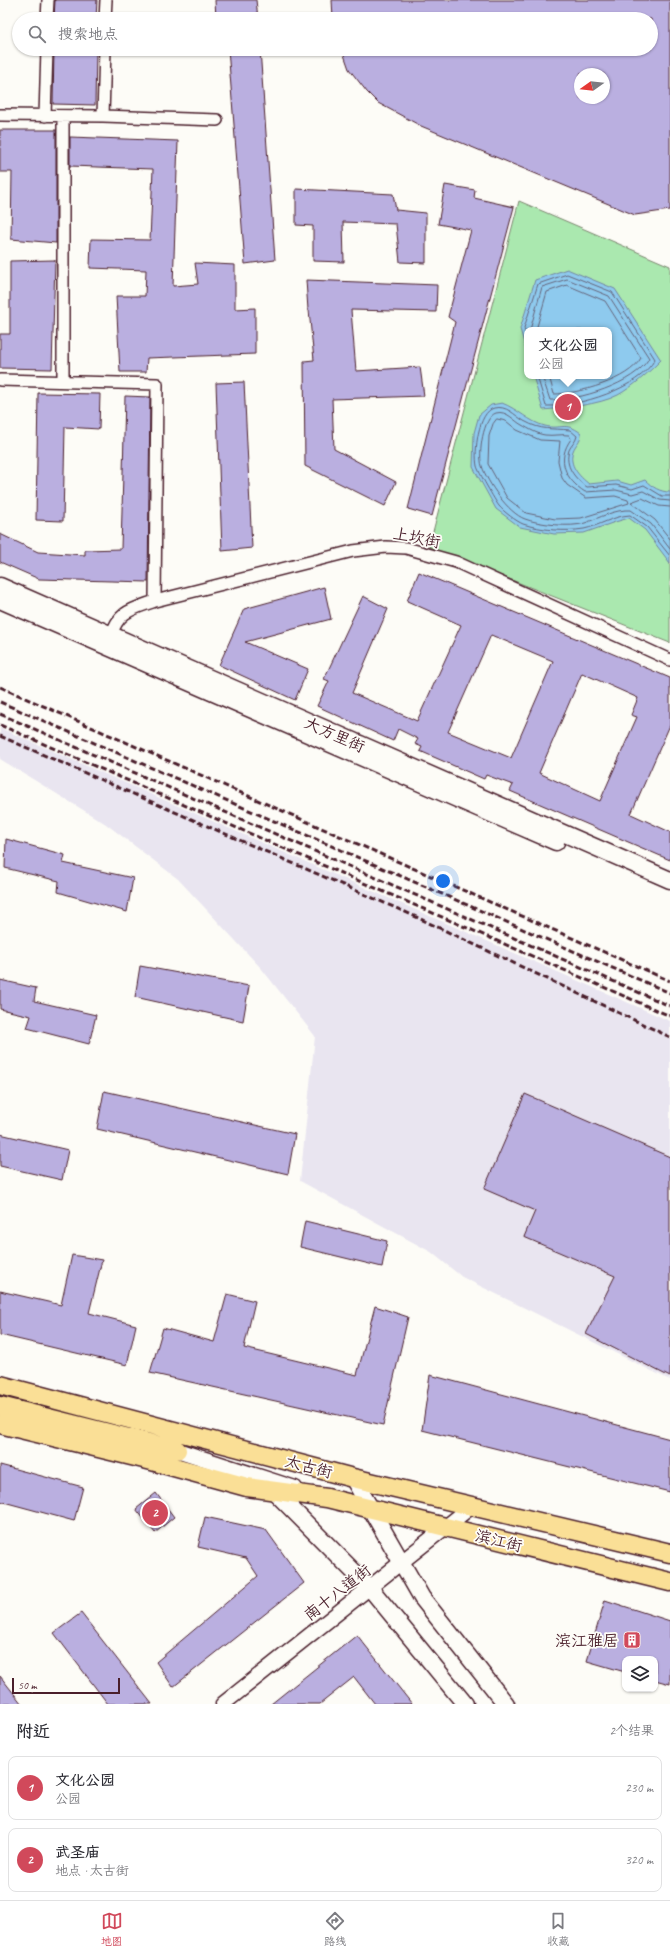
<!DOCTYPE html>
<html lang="zh">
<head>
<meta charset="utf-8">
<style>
  body { margin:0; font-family:Caveat,"LXGW WenKai TC",sans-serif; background:#f2f2f3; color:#2b2b33 }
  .controls { position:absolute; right:12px; bottom:12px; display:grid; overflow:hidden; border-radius:8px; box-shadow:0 1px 3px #0004 }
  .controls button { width:36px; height:36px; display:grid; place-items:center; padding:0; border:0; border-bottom:1px solid #e1e1e2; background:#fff; color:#2b2b33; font:20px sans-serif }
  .compass { position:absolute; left:574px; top:68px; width:36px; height:36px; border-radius:50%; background:#fff; box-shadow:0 1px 3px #0004; rotate:255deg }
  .scale { position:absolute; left:12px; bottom:10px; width:108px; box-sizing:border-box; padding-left:4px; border:2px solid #4a1f2b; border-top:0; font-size:11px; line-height:14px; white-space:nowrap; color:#4a1f2b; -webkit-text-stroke:3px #fdfcf7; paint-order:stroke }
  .you { position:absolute; left:443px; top:881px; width:14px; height:14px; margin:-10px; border:3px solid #fff; border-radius:50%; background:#1a73e8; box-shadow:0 0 0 6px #1a73e833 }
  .badge { display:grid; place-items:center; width:26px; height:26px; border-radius:50%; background:#d1495b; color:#fff; font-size:13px; font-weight:700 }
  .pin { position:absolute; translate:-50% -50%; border:2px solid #fff; box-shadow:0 1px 4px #0006 }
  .popup { position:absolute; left:524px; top:327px; width:88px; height:52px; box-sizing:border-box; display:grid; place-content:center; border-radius:8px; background:#fff; filter:drop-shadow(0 1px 3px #0005); font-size:13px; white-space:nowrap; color:#7c7c81 }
  .popup b { font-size:15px; color:#2b2b33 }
  .popup::after { content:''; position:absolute; left:50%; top:100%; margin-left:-8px; border:8px solid transparent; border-top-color:#fff }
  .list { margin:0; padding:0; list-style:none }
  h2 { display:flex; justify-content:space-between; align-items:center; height:52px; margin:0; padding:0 16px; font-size:17px }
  h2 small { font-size:13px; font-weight:400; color:#7c7c81 }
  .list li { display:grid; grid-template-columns:26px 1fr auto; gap:12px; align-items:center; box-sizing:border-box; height:64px; margin:0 8px 8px; padding:0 8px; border:1px solid #e1e1e2; border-radius:8px }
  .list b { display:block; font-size:15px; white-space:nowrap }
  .list p { margin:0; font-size:13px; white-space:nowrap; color:#7c7c81 }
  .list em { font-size:13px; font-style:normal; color:#7c7c81 }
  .icon { flex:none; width:22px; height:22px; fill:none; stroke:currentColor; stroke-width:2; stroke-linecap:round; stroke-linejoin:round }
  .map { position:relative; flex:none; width:670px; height:1704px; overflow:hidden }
  .search { position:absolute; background:#fff; box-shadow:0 1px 3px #0004; left:12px; right:12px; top:12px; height:44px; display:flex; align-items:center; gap:10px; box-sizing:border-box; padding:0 14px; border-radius:22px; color:#7c7c81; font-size:15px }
  .sheet { height:196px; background:#fff }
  nav { display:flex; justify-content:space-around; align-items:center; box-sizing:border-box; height:56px; border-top:1px solid #e1e1e2; background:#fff; font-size:11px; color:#7c7c81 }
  nav a { display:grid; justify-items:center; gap:2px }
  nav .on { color:#d1495b }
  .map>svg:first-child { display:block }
</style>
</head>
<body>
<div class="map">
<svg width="670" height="1704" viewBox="0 0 670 1704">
  <rect width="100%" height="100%" fill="#fdfcf7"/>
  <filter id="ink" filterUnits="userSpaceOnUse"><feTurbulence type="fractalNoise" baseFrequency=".025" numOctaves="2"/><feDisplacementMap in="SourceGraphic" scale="8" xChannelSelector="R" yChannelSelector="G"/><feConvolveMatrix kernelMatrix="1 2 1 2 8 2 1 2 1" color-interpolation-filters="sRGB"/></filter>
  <g filter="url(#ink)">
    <path fill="#e9e5f0" d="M0 728 670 1021V1380L462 1277 431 1252 300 1181 315 1036 261 968 178 879 106 824 0 759Z"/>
    <path fill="#aae8af" stroke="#7a846d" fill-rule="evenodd" d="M519 201 670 266V643L429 547ZM527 330H609V376H527Z"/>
    <path fill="#8ecaee" stroke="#7386a0" d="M567 269 615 289 661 360C648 373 634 386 618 395 599 405 564 408 543 410L533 376H609V330H527V354L520 329 535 280Z
      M502 403C518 409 529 422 545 426 561 430 565 421 581 433 581 442 576 443 573 451 568 465 579 476 589 484L617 481 631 485 645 480C652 487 660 492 670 492V563L645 530 629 518 615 522 584 533 554 534 520 527 496 509 473 467 474 433 479 415 491 405Z"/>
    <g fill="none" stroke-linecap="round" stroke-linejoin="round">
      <path stroke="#656379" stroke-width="1" d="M530 330 542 287 567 279 609 296 649 358C635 384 577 401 550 400L542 376
        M536 330 547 292 567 285 605 301 641 358C629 380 578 394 554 394L549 376
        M527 339 524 328 538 284 567 274 612 292 655 359C639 389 578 407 546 406L537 376
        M497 419 506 421 517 430 540 440 560 441 558 461 562 478 567 485 586 498 615 496 628 500 629 503 581 518 555 519 526 513 507 498 488 464 489 436 493 424Z
        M670 496H662L644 485 632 489 616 485 587 487C575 479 564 466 569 450 571 445 576 442 577 436L570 430C551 428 542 431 524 421 514 415 507 405 494 408 478 412 474 452 477 466 478 471 495 501 499 506 504 512 516 521 523 524 541 530 565 532 584 529 599 526 613 516 630 515L647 527 670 556
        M670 501 660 500 643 491 632 494 616 490 585 492C565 479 556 460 571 439L569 435C561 434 553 436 545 435 537 434 529 429 522 425 514 421 507 410 496 413 483 417 478 454 482 466 487 482 508 513 525 519 538 524 571 528 585 523 599 518 615 509 631 510L651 524 670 549
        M670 507 659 506 642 498 631 502 655 520 670 539"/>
    </g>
    <path fill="#baafe0" stroke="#4a1f2b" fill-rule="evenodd" d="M55 0H97L96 19H54Z
      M215 0H256L258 19H216Z
      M332 0H670V210L635 215 421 126 378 103 367 92 349 69 342 49H651V19H333ZM580 74H604V98H580Z
      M54 49H96L95 105 53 104Z
      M228 49H260L275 260 245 264Z
      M0 130H56V243L11 239 12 172H0Z
      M70 137 178 141 173 286 198 284 195 263 235 265V309L255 308V354L147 358 146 372H120L116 296H145L146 270 90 268 91 239 150 240 153 169 70 166Z
      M445 185 475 190 474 198 514 207 432 516 408 509 455 322 448 317 471 230 438 224Z
      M296 189 393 194 396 210 426 213V263L400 262 396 224 343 222 344 262 313 261V226L296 225Z
      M55 260 52 369 0 368V334H10V261Z
      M306 280 437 285 436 312 351 310 356 371 420 367 424 396 332 399 334 449 396 482 385 506 305 466 304 361 314 360 309 310H308Z
      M244 382 252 548 222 551 216 383Z
      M38 393 100 394 99 429 65 427 63 521 36 520Z
      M125 396 150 397 148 582 39 579 0 562V534L38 552 85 555V550L121 549Z
      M419 572 670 678V725L631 814 670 832V860L510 791 513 785 486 775 484 779 420 751 422 747 415 744 418 739 398 729 393 741 317 706 329 681 324 679 363 596 388 609 352 693 417 721 461 625 407 601ZM491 635 553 661 511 758 448 732ZM582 673 638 698 631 715 637 717 600 801 539 773Z
      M324 587 331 619 245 642 308 669 295 700 219 665 244 609Z
      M6 839 65 855 63 863 133 878 127 912 58 892 59 881 5 868Z
      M140 966 249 986 243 1021 135 997Z
      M0 980 36 988 34 1001 96 1015 89 1044 27 1028 31 1016 0 1009Z
      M104 1091 295 1134 288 1174 97 1129Z
      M525 1094 670 1157V1377L586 1334 615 1276 524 1237 535 1211 484 1189Z
      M0 1134 68 1150 62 1180 0 1166Z
      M305 1221 387 1241 382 1267 300 1247Z
      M72 1255 102 1260 89 1313 136 1325 127 1365 0 1335V1291L61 1305Z
      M227 1294 255 1301 244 1348 357 1375 375 1306 408 1317 383 1425 150 1373 163 1328 214 1342Z
      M430 1375 670 1439V1492L422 1430Z
      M0 1465 83 1487 74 1521 0 1501Z
      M156 1493 174 1517 155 1533 136 1509Z
      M205 1517 266 1530 304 1583 173 1687 156 1662 258 1576 246 1558 198 1547Z
      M605 1600 670 1621V1684L655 1680V1659H625V1672L587 1661Z
      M81 1613 152 1704H108L54 1633Z
      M357 1635 412 1704H375L354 1677 320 1704H271Z
      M0 1676 22 1704H0Z"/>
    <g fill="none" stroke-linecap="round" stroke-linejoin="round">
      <defs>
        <path id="minor" d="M47 19 48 0
          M105 19 106 0
          M0 115 103 116 217 120
          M45 116 47 49
          M103 116 105 49
          M63 117V381
          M0 380 157 384 155 601
          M111 636C118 611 133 609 155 601L353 551 386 547 406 548 456 562 670 660"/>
        <path id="tertiary" d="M177 1450 295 1488
          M223 1704 472 1506"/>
        <path id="secondary" d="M0 586 670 880
          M0 600 556 842
          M353 1478 422 1598 506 1704
          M274 1491 370 1588 465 1704"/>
        <path id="primary" d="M0 1385 353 1478 670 1553
          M0 1406 177 1450
          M0 1424 152 1461 247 1487 327 1498 670 1582"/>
      </defs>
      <use href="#minor" stroke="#4a1f2b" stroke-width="14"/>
      <use href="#tertiary" stroke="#4a1f2b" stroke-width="17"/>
      <use href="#secondary" stroke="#4a1f2b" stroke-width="19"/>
      <use href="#primary" stroke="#4a1f2b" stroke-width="21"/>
      <use href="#minor" stroke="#fdfcf7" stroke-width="11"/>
      <use href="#tertiary" stroke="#fdfcf7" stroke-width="14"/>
      <use href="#secondary" stroke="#fdfcf7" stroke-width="16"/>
      <use href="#primary" stroke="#fadf96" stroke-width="18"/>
      <path stroke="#4a1f2b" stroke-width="3" stroke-dasharray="6 3" stroke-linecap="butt" d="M0 687 670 981
        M0 702 670 993
        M0 714 670 1006
        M0 725 670 1016
        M0 736 412 915 670 1037"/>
    </g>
  </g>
  <defs>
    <symbol id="building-square" viewBox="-11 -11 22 22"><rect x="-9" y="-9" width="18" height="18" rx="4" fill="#d1495b" stroke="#fdfcf7"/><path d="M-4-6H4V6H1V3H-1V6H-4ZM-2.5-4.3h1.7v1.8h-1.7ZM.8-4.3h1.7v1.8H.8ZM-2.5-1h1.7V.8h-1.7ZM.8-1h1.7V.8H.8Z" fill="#fff"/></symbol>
  </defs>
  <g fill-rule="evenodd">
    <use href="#building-square" x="622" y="1630" width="20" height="20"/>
  </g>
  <g text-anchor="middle" stroke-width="3.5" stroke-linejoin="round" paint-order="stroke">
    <g font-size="16" fill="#4a1f2b" stroke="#fdfcf7">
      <text transform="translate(417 537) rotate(11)" y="6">上坎街</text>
      <text transform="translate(335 734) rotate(24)" y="6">大方里街</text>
      <text transform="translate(309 1466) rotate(15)" y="6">太古街</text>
      <text transform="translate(499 1540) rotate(14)" y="6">滨江街</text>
      <text transform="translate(337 1592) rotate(-38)" y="6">南十八道街</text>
    </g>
    <g font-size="16" fill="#4a1f2b" stroke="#fdfcf7" text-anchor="end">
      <text x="619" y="1646">滨江雅居</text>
    </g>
  </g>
</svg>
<div class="controls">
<button><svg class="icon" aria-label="layers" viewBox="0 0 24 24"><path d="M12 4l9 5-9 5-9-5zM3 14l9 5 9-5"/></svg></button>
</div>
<svg class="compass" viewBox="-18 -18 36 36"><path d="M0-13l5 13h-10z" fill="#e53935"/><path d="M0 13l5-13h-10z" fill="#7c7c81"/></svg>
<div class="scale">50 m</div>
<div class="you"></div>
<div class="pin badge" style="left:568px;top:407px">1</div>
<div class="popup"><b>文化公园</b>公园</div>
<div class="pin badge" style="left:155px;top:1513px">2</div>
<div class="search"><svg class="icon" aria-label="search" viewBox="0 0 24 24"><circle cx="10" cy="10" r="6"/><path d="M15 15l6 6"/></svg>搜索地点</div>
</div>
<section class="sheet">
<h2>附近<small>2个结果</small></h2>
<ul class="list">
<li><span class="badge">1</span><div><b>文化公园</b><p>公园</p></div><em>230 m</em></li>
<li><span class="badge">2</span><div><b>武圣庙</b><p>地点 · 太古街</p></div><em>320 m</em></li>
</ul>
</section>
<nav>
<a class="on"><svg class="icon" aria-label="map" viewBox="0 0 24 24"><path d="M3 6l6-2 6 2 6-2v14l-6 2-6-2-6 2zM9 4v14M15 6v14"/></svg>地图</a>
<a><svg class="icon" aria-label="directions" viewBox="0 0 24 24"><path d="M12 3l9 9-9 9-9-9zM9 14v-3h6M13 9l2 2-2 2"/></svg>路线</a>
<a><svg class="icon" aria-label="saved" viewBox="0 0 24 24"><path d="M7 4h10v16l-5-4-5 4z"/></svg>收藏</a>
</nav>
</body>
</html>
